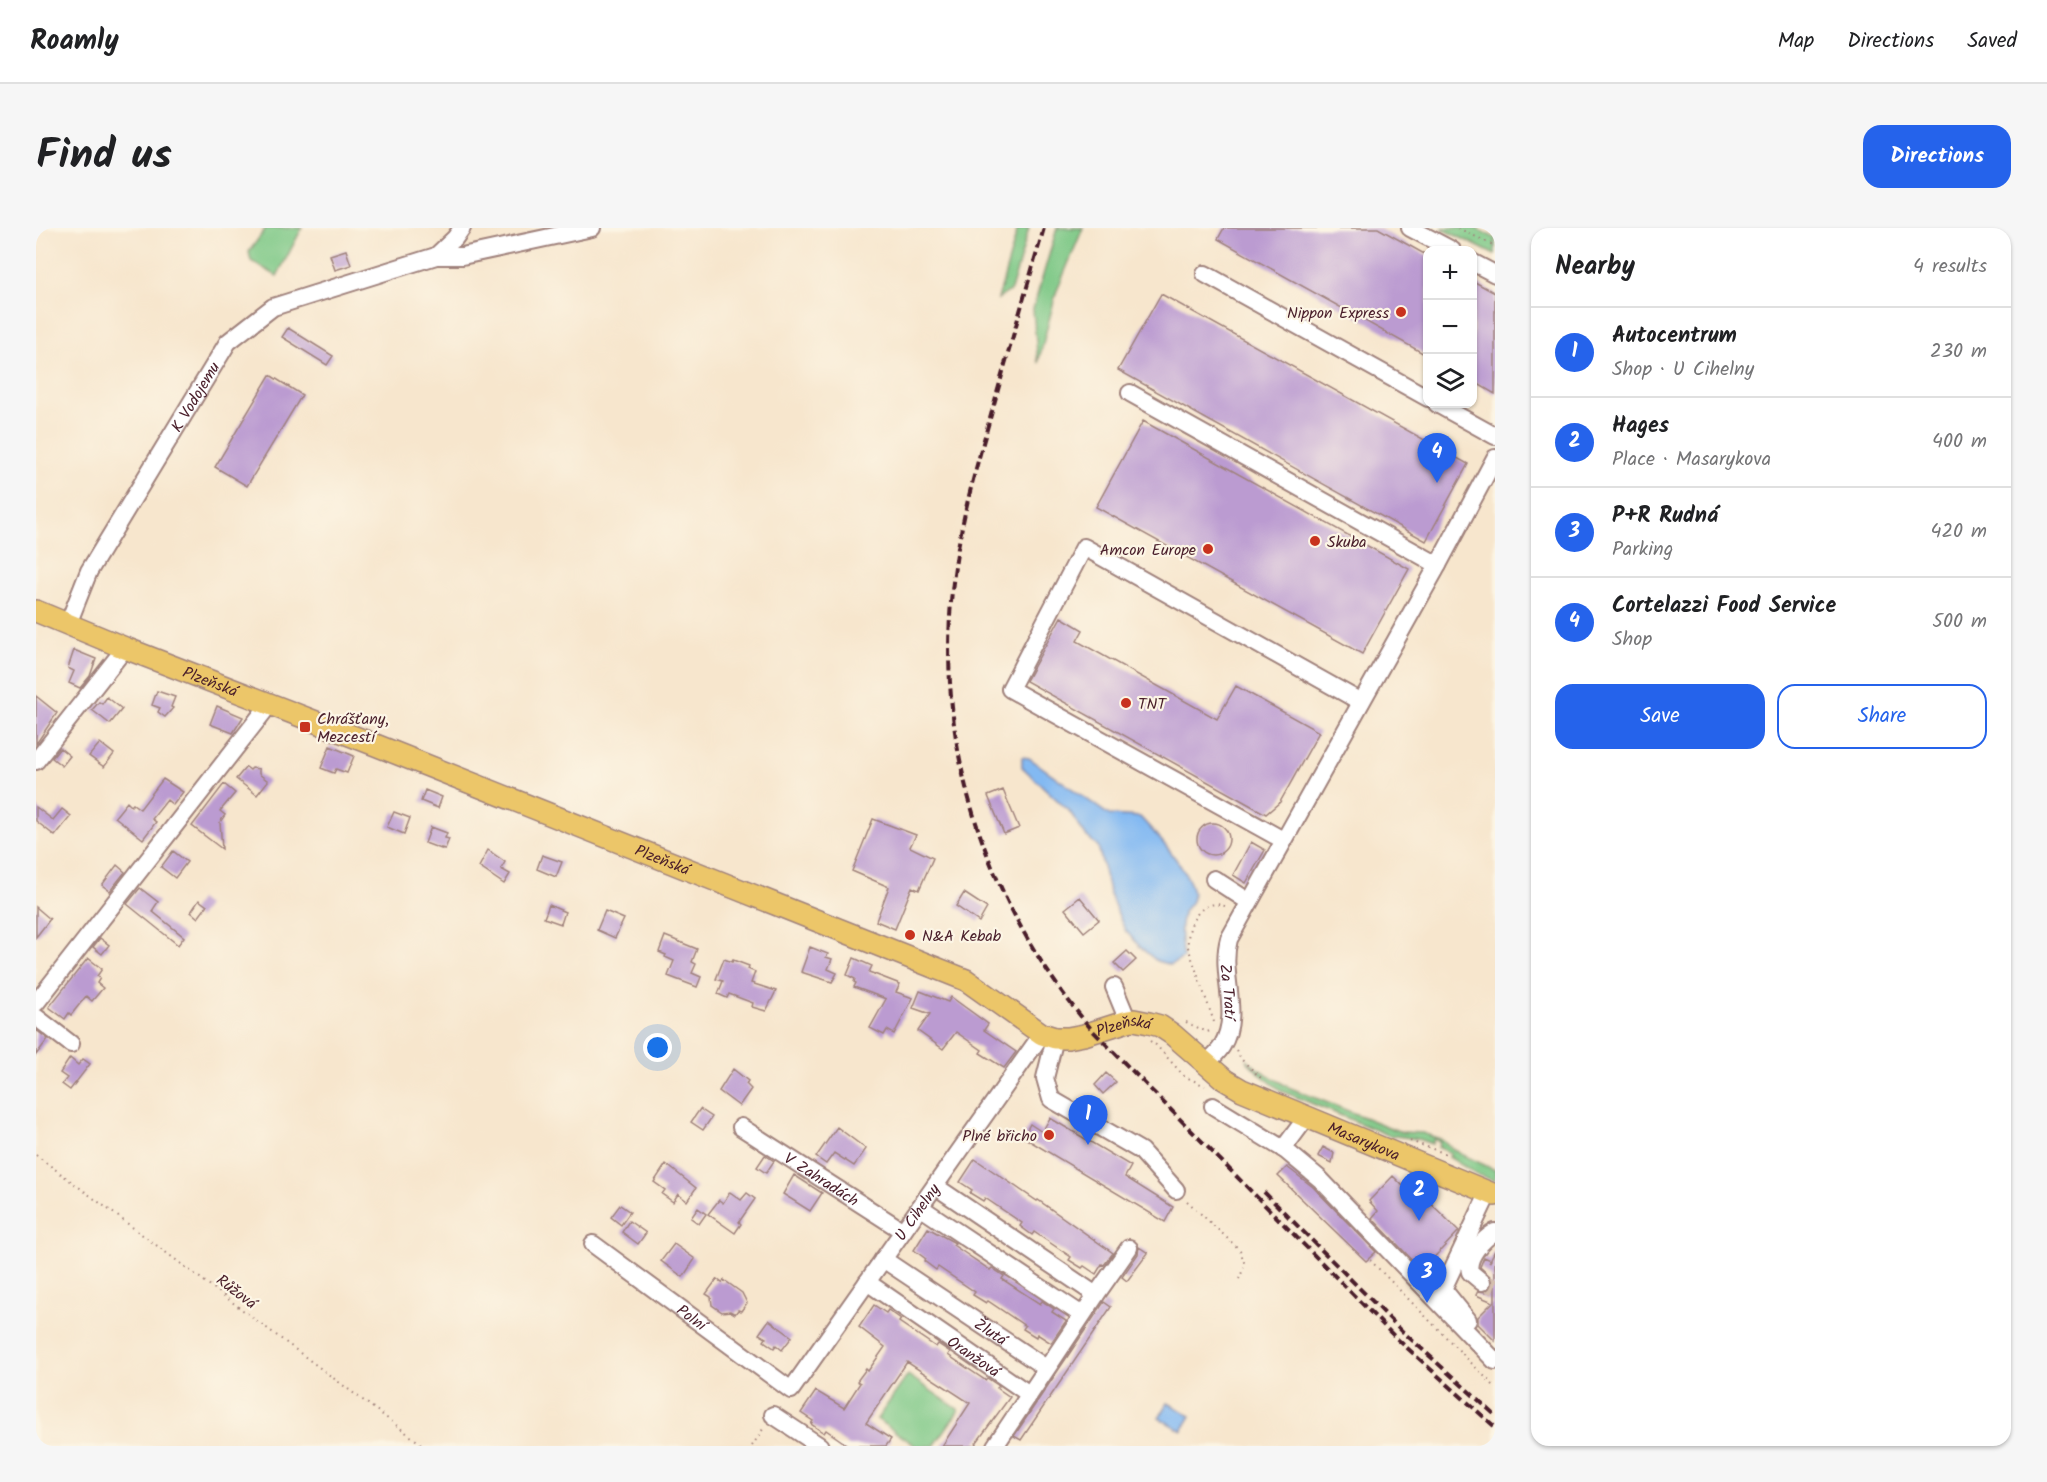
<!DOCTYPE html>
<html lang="en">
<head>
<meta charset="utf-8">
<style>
  body { margin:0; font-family:Kalam,sans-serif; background:#f6f6f6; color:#202124 }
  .controls { position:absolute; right:18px; top:18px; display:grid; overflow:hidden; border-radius:12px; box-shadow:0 2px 4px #0004 }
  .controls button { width:54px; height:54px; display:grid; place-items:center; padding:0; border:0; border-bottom:2px solid #e0e0e0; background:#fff; color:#202124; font:30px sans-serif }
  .you { position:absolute; left:622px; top:820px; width:21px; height:21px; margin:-15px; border:4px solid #fff; border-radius:50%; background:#1a73e8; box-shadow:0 0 0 9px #1a73e833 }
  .badge { display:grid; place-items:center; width:39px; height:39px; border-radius:50%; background:#2563eb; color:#fff; font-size:20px; font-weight:700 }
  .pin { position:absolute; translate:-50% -50px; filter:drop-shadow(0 2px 3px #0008) }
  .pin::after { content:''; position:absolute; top:32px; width:21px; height:18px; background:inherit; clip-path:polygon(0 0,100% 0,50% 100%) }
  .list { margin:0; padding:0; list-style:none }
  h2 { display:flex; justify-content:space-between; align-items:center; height:78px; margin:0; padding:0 24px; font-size:26px }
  h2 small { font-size:20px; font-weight:400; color:#757577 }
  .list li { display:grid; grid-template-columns:39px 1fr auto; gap:18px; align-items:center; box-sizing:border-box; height:90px; padding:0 24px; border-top:2px solid #e0e0e0 }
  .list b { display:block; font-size:22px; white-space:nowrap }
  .list p { margin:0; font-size:20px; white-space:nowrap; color:#757577 }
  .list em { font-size:20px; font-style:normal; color:#757577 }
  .actions { display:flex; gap:12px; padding:18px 24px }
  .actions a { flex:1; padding:14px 0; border:2px solid #2563eb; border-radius:18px; text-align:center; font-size:21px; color:#2563eb }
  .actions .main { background:#2563eb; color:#fff }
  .icon { flex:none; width:33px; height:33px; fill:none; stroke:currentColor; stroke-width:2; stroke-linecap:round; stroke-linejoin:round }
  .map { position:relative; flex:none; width:1459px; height:1218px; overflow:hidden; border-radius:18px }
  header { display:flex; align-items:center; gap:36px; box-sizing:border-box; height:84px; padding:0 30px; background:#fff; border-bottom:2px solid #e0e0e0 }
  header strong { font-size:28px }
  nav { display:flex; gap:33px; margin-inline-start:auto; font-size:21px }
  .intro { display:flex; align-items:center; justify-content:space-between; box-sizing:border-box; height:144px; padding:0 36px }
  h1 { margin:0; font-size:42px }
  .button { padding:15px 27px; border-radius:18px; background:#2563eb; color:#fff; font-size:21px; font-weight:700 }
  main { display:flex; gap:36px; padding:0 36px }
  aside { flex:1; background:#fff; border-radius:18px; box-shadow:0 2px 4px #0004 }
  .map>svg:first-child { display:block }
</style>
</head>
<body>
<header>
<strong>Roamly</strong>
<nav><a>Map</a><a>Directions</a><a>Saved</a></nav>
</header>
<div class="intro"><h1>Find us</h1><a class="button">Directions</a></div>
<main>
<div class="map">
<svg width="1459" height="1218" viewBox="0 0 1459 1218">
  <rect width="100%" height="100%" fill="#fcf5e5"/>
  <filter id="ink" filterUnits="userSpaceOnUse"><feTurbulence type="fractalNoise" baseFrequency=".0167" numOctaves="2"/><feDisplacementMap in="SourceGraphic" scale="12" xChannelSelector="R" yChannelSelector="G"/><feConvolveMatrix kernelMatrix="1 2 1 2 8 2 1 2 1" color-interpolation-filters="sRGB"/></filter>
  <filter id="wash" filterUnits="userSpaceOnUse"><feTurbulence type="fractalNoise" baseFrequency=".008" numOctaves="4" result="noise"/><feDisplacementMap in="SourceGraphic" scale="24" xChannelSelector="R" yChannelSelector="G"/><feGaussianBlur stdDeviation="1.35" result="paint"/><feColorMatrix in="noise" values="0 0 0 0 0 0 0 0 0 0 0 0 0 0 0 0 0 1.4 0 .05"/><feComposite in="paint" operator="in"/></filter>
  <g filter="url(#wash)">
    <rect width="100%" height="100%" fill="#f7e6cd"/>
    <path fill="#7dc886" stroke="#647458" stroke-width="1.5" d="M230 0H266L241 48 215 33 213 24Z
      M982 0H993L975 62 962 71Z
      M1021 0H1047L1020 65 1002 135 997 81Z
      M1405 0H1439L1459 10V27Z
      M1211 831 1222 841 1252 859 1365 904 1386 905 1404 911 1425 926 1459 942V953L1440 946 1413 929 1415 925 1402 919 1404 914 1398 911 1396 916 1382 911 1352 907 1246 863 1225 847 1212 834Z
      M872 1147 923 1182 898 1218H880L841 1191Z"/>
    <path fill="#83b9f2" stroke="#666c8e" stroke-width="1.5" d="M986 529 993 530 1073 587 1104 589C1118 604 1164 652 1156 673 1154 677 1150 680 1148 684 1142 696 1145 717 1147 730L1135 737 1121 733 1105 720 1089 702 1074 667 1062 618 1050 608 1034 584 986 539Z
      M1132 1175 1155 1188 1146 1203 1123 1190Z"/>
    <g id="blocks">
      <path fill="#bb9bd1" d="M1188 0H1342L1392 28V128L1182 11Z
        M310 22 315 37 299 42 294 27Z
        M1437 53 1459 65V166L1437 153Z
        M1125 66 1432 236 1390 313 1082 142Z
        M252 100 297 128 291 137 246 109Z
        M234 147 266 167 211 258 179 239Z
        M1107 193 1373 341 1326 426 1060 279Z
        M1025 389 1047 402 1041 413 1181 491 1200 458 1283 504 1244 574 1230 586 990 453Z
        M38 422 60 431 54 448 44 460 33 455 38 443 32 440Z
        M121 463 139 469 135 479 137 480 129 489 122 484 124 480 116 477Z
        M0 468 21 485 0 516Z
        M71 469 86 481 74 496 56 482 63 474 66 476Z
        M181 478 207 489 197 505 174 496Z
        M64 515 78 526 68 539 53 528Z
        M294 518 318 528 311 545 300 541 298 545 285 540Z
        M24 520 34 528 26 538 16 530Z
        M210 539 214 542 216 540 223 541V546L232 553 221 567 200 551Z
        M127 551 147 564 137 577 131 572 116 591 120 594 107 611 79 589 91 574 95 578 97 576 104 581Z
        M188 556 199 565 184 583 189 587 184 594 186 621 156 598Z
        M389 562 406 569 402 580 385 573Z
        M967 562 983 600 968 606 952 568Z
        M0 579 17 592 26 581 35 588 19 608 0 593Z
        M358 584 374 590 368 606 351 599Z
        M837 591 880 607 874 619 897 630 883 662 876 659 859 701 840 693 853 659 816 643Z
        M1161 611a16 16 0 1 1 32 0a16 16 0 1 1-32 0Z
        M395 599 411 605 409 610 413 611 409 621 405 620V621L389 615Z
        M1215 614 1229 622 1210 655 1197 647Z
        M452 622 469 634 465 641 474 646 468 656 443 639Z
        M137 623 151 634 139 650 125 639Z
        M506 627 526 634 520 649 501 641Z
        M81 637 89 644 74 663 66 657Z
        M104 660 122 674 116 683 148 709 142 717 91 676Z
        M928 665 951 680 943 694 920 678Z
        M1044 669 1063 692 1048 704 1029 681Z
        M163 672 171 678 162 690 155 684Z
        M513 677 529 684 525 696 508 690Z
        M0 679 14 691 0 709Z
        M569 683 588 691 579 710 561 702Z
        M629 708 661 721 656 734 660 736 656 745 665 749 661 759 632 748 638 733 629 729 630 727 623 724Z
        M64 710 73 717 66 726 57 719Z
        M774 719 792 726 790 729 796 731 792 741 801 745 796 754 765 744Z
        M1091 723 1100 732 1087 744 1078 735Z
        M52 730 66 741 61 748 64 750 61 755 67 760 56 773 50 768 35 787 33 785 29 791 13 779Z
        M818 730 836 738 833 744 864 756 860 764 877 770 858 806 851 802 848 807 834 800 850 771 818 759 820 755 818 754 819 751 811 747Z
        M688 731 696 734 697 732 713 738 712 741 719 744 715 755 740 763 730 783 716 779 717 775 693 766 691 770 682 766 687 753 680 751Z
        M884 763 912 774 915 769 952 796 948 802 980 824 968 840 944 825 946 822 920 804 907 821 882 803 894 786 877 780Z
        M0 802 12 811 0 827Z
        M34 830 42 837 47 831 54 836 34 862 26 856 31 850 24 845Z
        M697 841 712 853 710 856 715 861 703 878 683 863Z
        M1070 845 1080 854 1067 866 1059 857Z
        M664 881 676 889 667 902 655 894Z
        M1014 890 1095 938 1089 949 1137 979 1129 994 987 909 994 896 1006 904Z
        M801 899 830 921 818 938 798 925 790 936 780 929Z
        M1287 919 1298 925 1296 935 1282 928Z
        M729 927 738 933 730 945 721 939Z
        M939 931 1001 973 1002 972 1077 1025 1068 1037 1066 1036 1060 1046 1048 1038 1046 1040 1033 1032 1035 1029 998 1004 996 1007 984 998 986 995 949 970 947 973 934 965 936 962 924 954Z
        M630 936 660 960 651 973 642 966 637 974 626 966 629 962 618 954Z
        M1251 939 1277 959 1340 1024 1330 1033 1242 948Z
        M758 947 786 965 774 983 747 966Z
        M1357 948 1367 958 1372 953 1423 1003 1386 1042 1336 990 1342 983 1333 973Z
        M694 964 705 972 711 965 719 971 703 994 705 996 699 1005 672 986 683 972 687 975Z
        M584 977 594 984 585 997 575 989Z
        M662 980 670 986 663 996 655 990Z
        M593 993 610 1005 602 1016 586 1004Z
        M892 1000 919 1015 917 1017 954 1042 956 1040 968 1048 966 1051 1004 1076 1006 1073 1018 1081 1016 1084 1030 1093 1015 1115 1001 1106 1000 1109 987 1101 989 1098 952 1073 950 1075 937 1067 939 1064 902 1039 900 1042 888 1033 890 1031 878 1022Z
        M638 1016 659 1031 647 1049 625 1033Z
        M1103 1019 1112 1025 1091 1053 1086 1049 1102 1026Z
        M1459 1022V1113L1442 1096V1089L1457 1074 1440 1067 1442 1063 1450 1064 1456 1056V1050L1444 1039 1448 1029 1455 1032 1453 1035Z
        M681 1051 686 1055 688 1052 706 1065 711 1075 705 1083 702 1082 699 1086 694 1083 686 1084 676 1077 675 1069 670 1066Z
        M1068 1074 1075 1079 985 1212 978 1208Z
        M838 1077 850 1085 852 1082 865 1091 863 1094 900 1119 902 1116 914 1124 912 1127 949 1152 951 1150 963 1158 961 1160 974 1169 938 1218H906L934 1175 871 1134 830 1195 855 1211 850 1218H813L790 1202 788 1205 775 1196 777 1193 765 1185 780 1163 808 1180 824 1155 821 1153 830 1141 832 1143 849 1119 823 1099Z
        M733 1092 756 1109 746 1122 740 1117 738 1120 728 1113 730 1110 723 1106Z"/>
    </g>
  </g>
  <g filter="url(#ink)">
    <use href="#blocks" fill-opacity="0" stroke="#a0827c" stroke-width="1.5"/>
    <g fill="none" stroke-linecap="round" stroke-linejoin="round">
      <path stroke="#d4bead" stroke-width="16" stroke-dasharray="16 8" stroke-linecap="butt" d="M1446 1054 1459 1059"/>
      <defs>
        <g id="minor">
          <path d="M1374 0 1416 22"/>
          <path d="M400 28H426L556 0"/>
          <path d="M1436 34 1459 46"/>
          <path d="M1169 46 1392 170"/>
          <path id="s1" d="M1094 165 1402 337 1193 711C1183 747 1206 784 1186 818 1182 825 1175 830 1170 836"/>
          <path d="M1401 176 1459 208"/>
          <path d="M1402 337 1459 230"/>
          <path id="s2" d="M32 396 53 343 192 114 237 79 400 28 419 10 426 0"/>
          <path d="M0 533 89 420"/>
          <path d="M1247 612 974 461 1048 319 1325 474"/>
          <path d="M1178 651 1212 673"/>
          <path d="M1078 759 1092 793"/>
          <path d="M0 775 233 477"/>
          <path d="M0 789 35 816"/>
          <path d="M1019 810 1009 850 1015 871 1105 923 1140 962"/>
          <path d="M1177 878 1249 922 1284 951 1459 1133"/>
          <path id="s3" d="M705 899 867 1003"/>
          <path d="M1247 921 1270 890"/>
          <path d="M899 958 1060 1067"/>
          <path d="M884 979 1046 1087"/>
          <path id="s4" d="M557 1016 755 1162 1006 806"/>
          <path id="s5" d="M847 1031 1010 1140"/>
          <path id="s6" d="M831 1054 993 1166"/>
          <path d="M1446 1054 1434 1044C1430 1029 1447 1011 1459 1004"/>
          <path d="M1432 1092 1407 1061 1453 964"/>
          <path d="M737 1187 784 1218"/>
          <path d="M959 1218 1060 1067 1093 1020"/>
        </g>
        <g id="major">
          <path id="s7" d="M0 383 89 420 342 518 930 752 1006 806 1019 810H1032L1048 807 1092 793 1098 792 1113 795 1124 798 1136 806 1189 852 1206 862 1459 967"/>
        </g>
      </defs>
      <use href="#minor" stroke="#a0827c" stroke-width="20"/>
      <use href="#major" stroke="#a0827c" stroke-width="24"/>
      <path stroke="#a0827c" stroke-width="2" stroke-dasharray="1.5 4.5" stroke-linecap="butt" d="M1422 0 1459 18
        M1150 794 1171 804 1177 802
        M1178 794 1152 719C1150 697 1165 667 1191 679
        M1114 813 1120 817 1148 848 1169 858
        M1200 822 1206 832 1226 851
        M1374 913 1411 926
        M0 927 388 1218
        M1151 973 1204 1022 1209 1037 1203 1051
        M1334 1032 1459 1159
        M716 1218 729 1198"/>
      <use href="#minor" stroke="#fff" stroke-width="16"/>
      <use href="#major" stroke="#ecc669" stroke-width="21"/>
      <path stroke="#4a1f2b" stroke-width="4" stroke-dasharray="9 4.5" stroke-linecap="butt" d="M1008 0C990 62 972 125 955 187 940 239 925 292 918 346 896 513 948 676 1057 803L1360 1110 1459 1199
        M1228 964 1367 1104 1459 1187"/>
    </g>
  </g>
  <g fill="#c8321e" stroke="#fcf5e5" stroke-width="2">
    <circle cx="1365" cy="84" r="6"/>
    <circle cx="1279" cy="313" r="6"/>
    <circle cx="1172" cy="321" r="6"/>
    <circle cx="1090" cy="475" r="6"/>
    <rect x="263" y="493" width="12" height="12" rx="3"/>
    <circle cx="874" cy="707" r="6"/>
    <circle cx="1013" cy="907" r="6"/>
  </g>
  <g text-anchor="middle" stroke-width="4.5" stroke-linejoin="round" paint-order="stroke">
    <g font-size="16" fill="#4a1f2b" stroke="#fcf5e5" text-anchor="start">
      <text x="1353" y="90" text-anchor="end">Nippon Express</text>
      <text x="1291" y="319">Skuba</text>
      <text x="1160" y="327" text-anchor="end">Amcon Europe</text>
      <text x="1102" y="481">TNT</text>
      <text x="281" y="496">Chrášťany,<tspan x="281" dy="18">Mezcestí</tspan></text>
      <text x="886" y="713">N&amp;A Kebab</text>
      <text x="1001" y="913" text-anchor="end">Plné břicho</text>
    </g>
    <g font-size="16" fill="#4a1f2b" stroke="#fcf5e5">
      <text dy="6" stroke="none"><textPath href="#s2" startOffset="261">K Vodojemu</textPath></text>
      <text dy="6" stroke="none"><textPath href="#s7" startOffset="188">Plzeňská</textPath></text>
      <text dy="6" stroke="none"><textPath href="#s7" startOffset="674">Plzeňská</textPath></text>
      <text dy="6" stroke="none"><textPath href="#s1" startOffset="834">Za Tratí</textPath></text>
      <text dy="6" stroke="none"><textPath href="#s7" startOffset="1178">Plzeňská</textPath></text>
      <text dy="6" stroke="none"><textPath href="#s7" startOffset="1452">Masarykova</textPath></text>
      <text dy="6" stroke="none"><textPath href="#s3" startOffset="96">V Zahradách</textPath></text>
      <text dy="6" stroke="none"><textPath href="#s4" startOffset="464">U Cihelny</textPath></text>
      <text transform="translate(201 1063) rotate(37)" y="6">Růžová</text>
      <text dy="6" stroke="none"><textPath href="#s4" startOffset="123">Polní</textPath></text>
      <text dy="6" stroke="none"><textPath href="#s5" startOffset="130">Žlutá</textPath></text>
      <text dy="6" stroke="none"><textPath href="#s6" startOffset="130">Oranžová</textPath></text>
    </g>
  </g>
</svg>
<div class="controls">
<button>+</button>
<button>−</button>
<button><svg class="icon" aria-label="layers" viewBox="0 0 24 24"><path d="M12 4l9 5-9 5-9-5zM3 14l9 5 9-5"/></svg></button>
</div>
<div class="you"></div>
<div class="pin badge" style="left:1052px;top:917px">1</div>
<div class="pin badge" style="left:1383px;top:993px">2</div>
<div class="pin badge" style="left:1391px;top:1075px">3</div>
<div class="pin badge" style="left:1401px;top:255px">4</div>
</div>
<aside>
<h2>Nearby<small>4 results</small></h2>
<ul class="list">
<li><span class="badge">1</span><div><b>Autocentrum</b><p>Shop · U Cihelny</p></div><em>230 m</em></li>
<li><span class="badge">2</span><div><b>Hages</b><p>Place · Masarykova</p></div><em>400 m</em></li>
<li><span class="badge">3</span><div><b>P+R Rudná</b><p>Parking</p></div><em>420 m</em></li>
<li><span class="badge">4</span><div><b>Cortelazzi Food Service</b><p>Shop</p></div><em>500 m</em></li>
</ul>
<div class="actions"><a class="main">Save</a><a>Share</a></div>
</aside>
</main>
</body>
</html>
